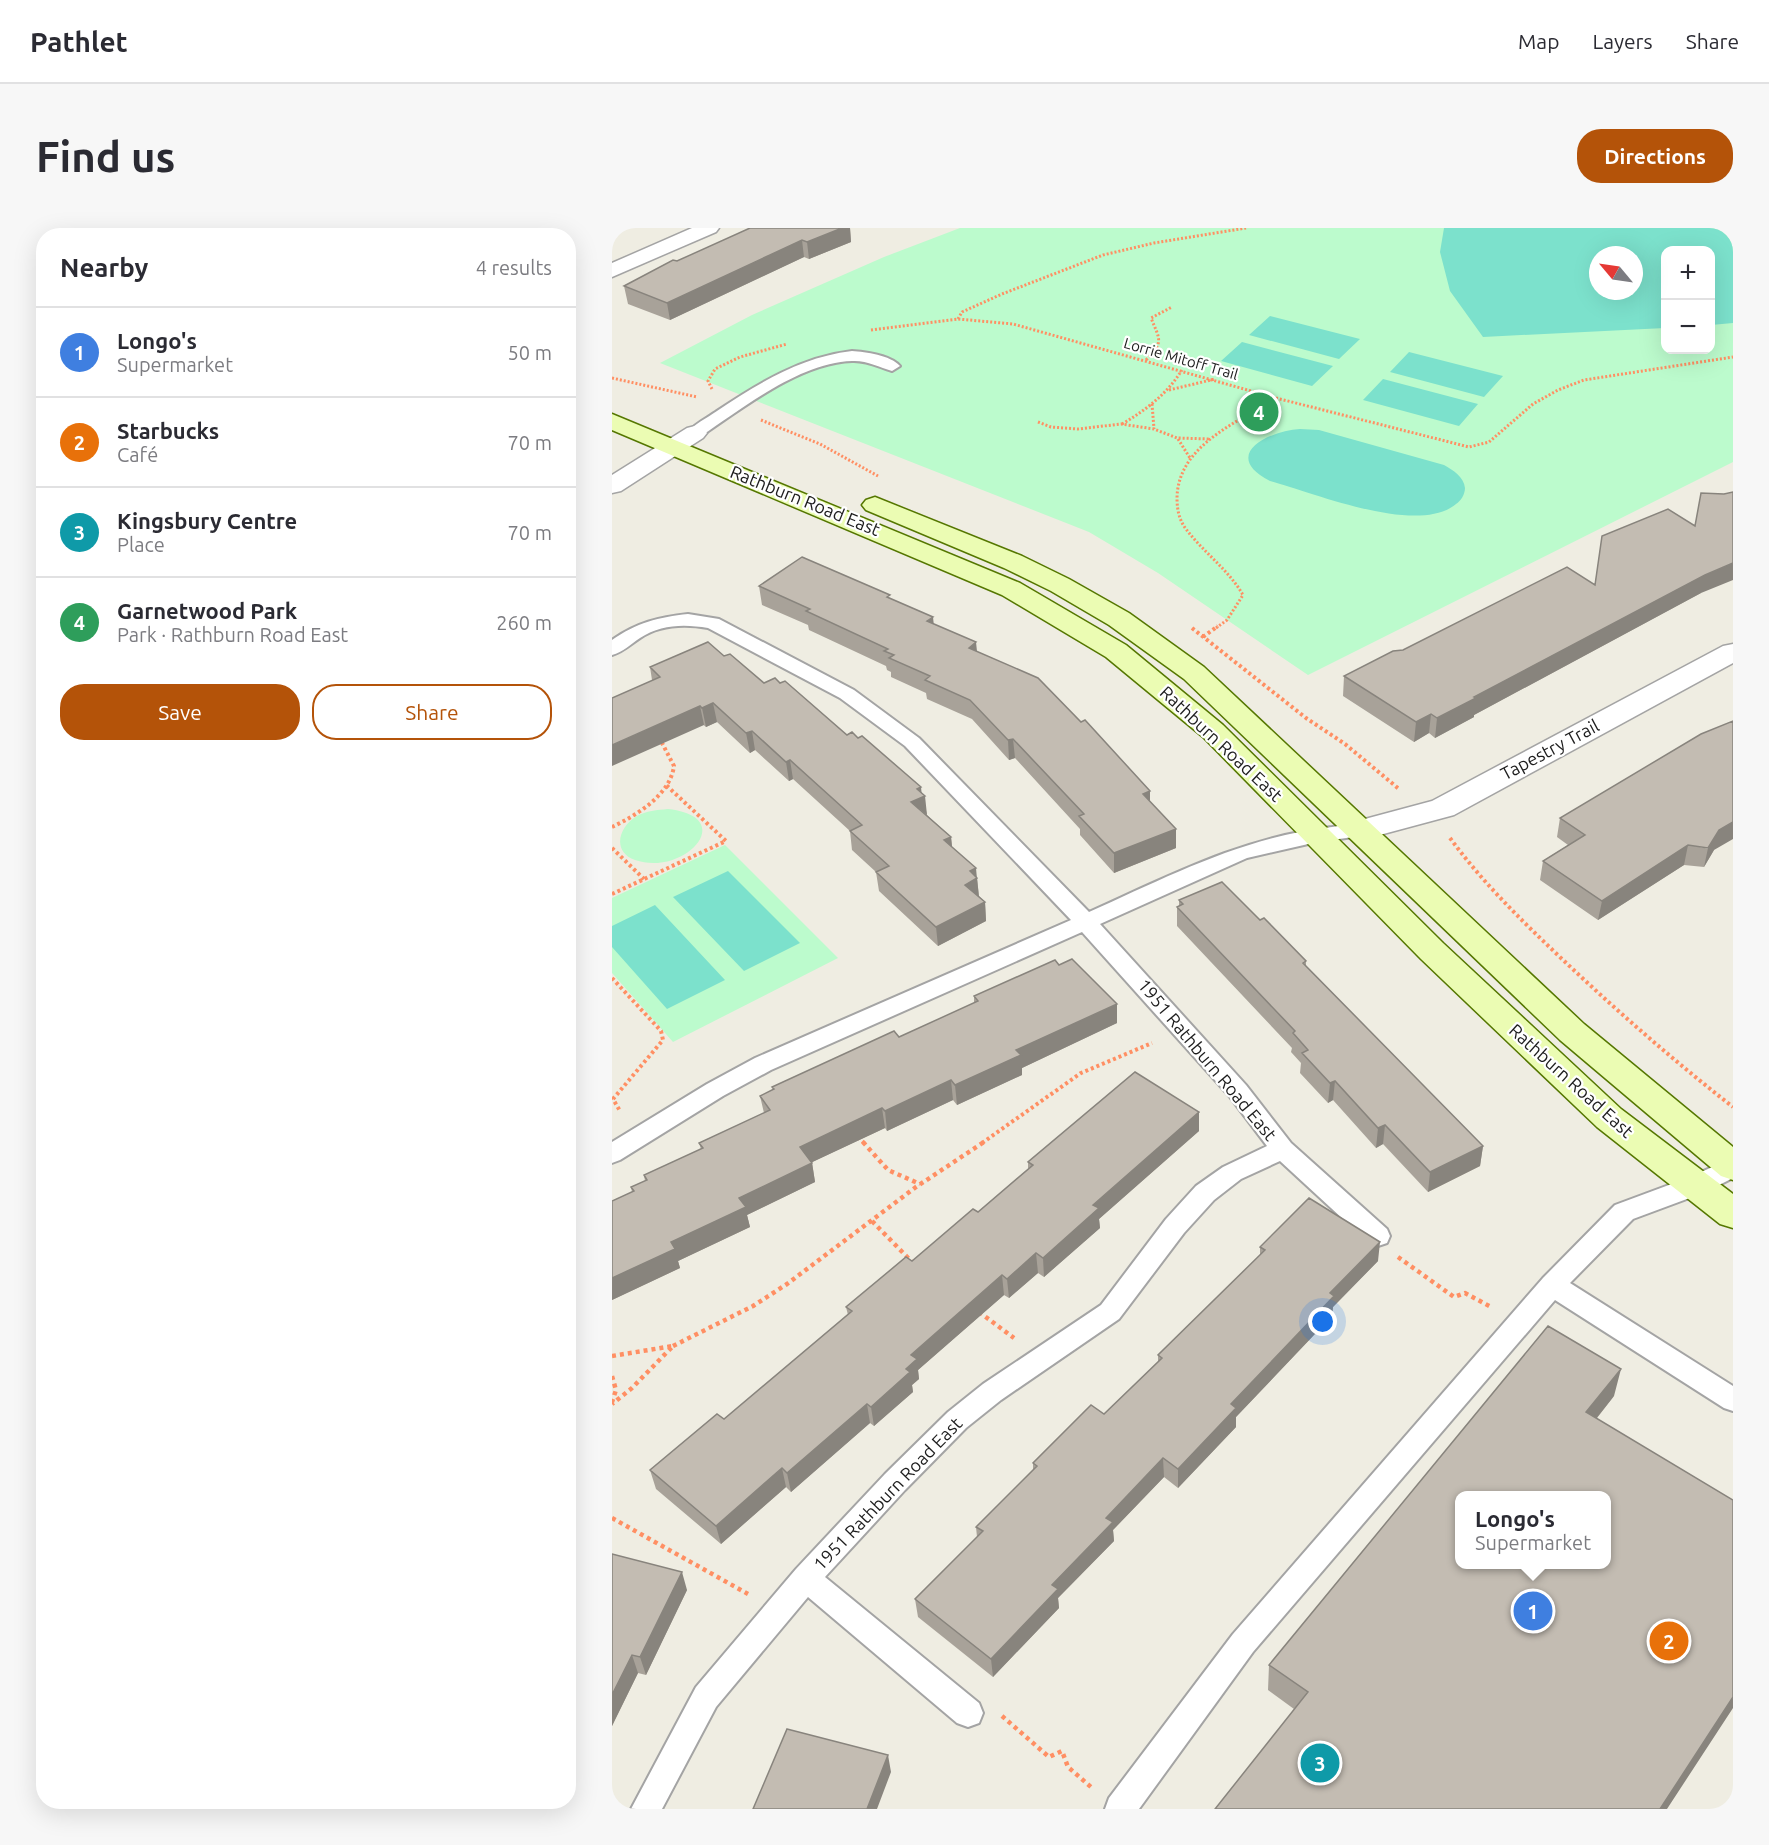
<!DOCTYPE html>
<html lang="en">
<head>
<meta charset="utf-8">
<style>
  body { margin:0; font-family:Ubuntu,sans-serif; background:#f7f7f7; color:#2b2b33 }
  .controls { position:absolute; right:18px; top:18px; display:grid; overflow:hidden; border-radius:12px; box-shadow:0 6px 24px #0002 }
  .controls button { width:54px; height:54px; display:grid; place-items:center; padding:0; border:0; border-bottom:2px solid #e1e1e2; background:#fff; color:#2b2b33; font:30px sans-serif }
  .compass { position:absolute; left:977px; top:18px; width:54px; height:54px; border-radius:50%; background:#fff; box-shadow:0 6px 24px #0002; rotate:299deg }
  .you { position:absolute; left:711px; top:1094px; width:21px; height:21px; margin:-15px; border:4px solid #fff; border-radius:50%; background:#1a73e8; box-shadow:0 0 0 9px #1a73e833 }
  .badge { display:grid; place-items:center; width:39px; height:39px; border-radius:50%; background:#b45309; color:#fff; font-size:20px; font-weight:700 }
  .pin { position:absolute; translate:-50% -50%; border:3px solid #fff; box-shadow:0 2px 6px #0006 }
  .popup { position:absolute; left:843px; top:1263px; width:156px; height:78px; box-sizing:border-box; display:grid; place-content:center; border-radius:12px; background:#fff; filter:drop-shadow(0 2px 4px #0005); font-size:20px; white-space:nowrap; color:#7c7c81 }
  .popup b { font-size:22px; color:#2b2b33 }
  .popup::after { content:''; position:absolute; left:50%; top:100%; margin-left:-12px; border:12px solid transparent; border-top-color:#fff }
  .list { margin:0; padding:0; list-style:none }
  h2 { display:flex; justify-content:space-between; align-items:center; height:78px; margin:0; padding:0 24px; font-size:26px }
  h2 small { font-size:20px; font-weight:400; color:#7c7c81 }
  .list li { display:grid; grid-template-columns:39px 1fr auto; gap:18px; align-items:center; box-sizing:border-box; height:90px; padding:0 24px; border-top:2px solid #e1e1e2 }
  .list b { display:block; font-size:22px; white-space:nowrap }
  .list p { margin:0; font-size:20px; white-space:nowrap; color:#7c7c81 }
  .list em { font-size:20px; font-style:normal; color:#7c7c81 }
  .actions { display:flex; gap:12px; padding:18px 24px }
  .actions a { flex:1; padding:14px 0; border:2px solid #b45309; border-radius:24px; text-align:center; font-size:21px; color:#b45309 }
  .actions .main { background:#b45309; color:#fff }
  .map { position:relative; flex:none; width:1121px; height:1581px; overflow:hidden; border-radius:24px }
  header { display:flex; align-items:center; gap:36px; box-sizing:border-box; height:84px; padding:0 30px; background:#fff; border-bottom:2px solid #e1e1e2 }
  header strong { font-size:28px }
  nav { display:flex; gap:33px; margin-inline-start:auto; font-size:21px }
  .intro { display:flex; align-items:center; justify-content:space-between; box-sizing:border-box; height:144px; padding:0 36px }
  h1 { margin:0; font-size:42px }
  .button { padding:15px 27px; border-radius:24px; background:#b45309; color:#fff; font-size:21px; font-weight:700 }
  main { display:flex; gap:36px; padding:0 36px }
  aside { flex:1; background:#fff; border-radius:24px; box-shadow:0 6px 24px #0002 }
  .map>svg:first-child { display:block }
</style>
</head>
<body>
<header>
<strong>Pathlet</strong>
<nav><a>Map</a><a>Layers</a><a>Share</a></nav>
</header>
<div class="intro"><h1>Find us</h1><a class="button">Directions</a></div>
<main>
<aside>
<h2>Nearby<small>4 results</small></h2>
<ul class="list">
<li><span class="badge" style="background:#3f7fe0">1</span><div><b>Longo's</b><p>Supermarket</p></div><em>50 m</em></li>
<li><span class="badge" style="background:#e8710a">2</span><div><b>Starbucks</b><p>Café</p></div><em>70 m</em></li>
<li><span class="badge" style="background:#0f9aa8">3</span><div><b>Kingsbury Centre</b><p>Place</p></div><em>70 m</em></li>
<li><span class="badge" style="background:#2e9e5b">4</span><div><b>Garnetwood Park</b><p>Park · Rathburn Road East</p></div><em>260 m</em></li>
</ul>
<div class="actions"><a class="main">Save</a><a>Share</a></div>
</aside>
<div class="map">
<svg width="1121" height="1581" viewBox="0 0 1121 1581">
  <rect width="100%" height="100%" fill="#efede2"/>
  <path fill="#bcfbcd" fill-rule="evenodd" d="M348 0H1121V234L696 447 546 345 477 304 48 135 140 87 272 29ZM1054 22H1098V122H1054ZM986 27H1022V63H986Z
    M56 581C128 589 72 649 23 632 0 624 6 599 25 588 34 583 45 582 56 581Z
    M113 617 226 730 61 814 0 745V670Z"/>
  <path fill="#7ce1cc" fill-rule="evenodd" d="M832 0H1121V95L1099 97 1098 22H1054L1053 100 871 109 838 63 828 24ZM986 27H1022V63H986Z
    M658 88 748 111 727 131 637 107Z
    M630 114 721 138 700 158 609 133Z
    M797 124 891 148 872 169 778 144Z
    M771 151 866 176 847 198 751 172Z
    M688 201 707 202 832 237C841 242 852 249 853 260 853 266 849 273 844 276 806 308 702 265 658 253 608 227 656 203 688 201Z
    M116 643 188 715 132 743 61 669Z
    M43 677 113 752 55 781 0 719V698Z"/>
  <g fill="none" stroke-linecap="round" stroke-linejoin="round">
    <defs>
      <path id="lane" d="M240 123C254 124 278 127 288 138L280 143C267 139 254 132 240 133 187 135 131 180 89 208H77L75 205C82 196 95 190 105 183 147 155 189 129 240 123Z
        M76 386 107 391 242 462 307 510 477 684C555 649 633 608 720 599 732 597 744 594 756 597L759 602 756 607 705 614 635 630 488 696 634 857 679 915 775 1001 778 1008 775 1015 766 1018 757 1015 668 933 629 951 602 972 572 1005 507 1091 389 1172 354 1200 293 1262 213 1349 367 1475 371 1485 367 1495 356 1499 345 1495 196 1369 104 1479 50 1581H19L84 1459 184 1341 273 1246 336 1184 371 1156 489 1077 554 991 584 958 611 939 655 918 618 869 470 704 159 842 111 868 8 932 0 935V914L95 856 143 830 459 692 293 518 228 470 96 400C73 396 49 396 28 410 19 416 11 424 0 427V412C24 395 47 389 76 386Z
        M1121 930V950L1091 965 1021 991 958 1055 1121 1158V1183L1112 1180 943 1072 641 1424 527 1581H493L497 1570 621 1406 931 1050 1003 977 1073 951Z"/>
      <path id="street" d="M80 0H107L104 4 0 49V35Z
        M83 198 91 200 95 205 91 210 9 263 0 265V247L75 200Z
        M1121 416V435L842 587 749 612 738 609 734 602 738 595 820 573 1111 418Z"/>
      <path id="secondary" d="M0 186 408 355 514 417 611 497 831 715 1009 881 1121 966V1000L1108 996 985 899 809 731 591 509 494 429 390 367 0 202Z
        M263 269 410 328 457 351 517 385 592 439 972 796 1121 919V952L1109 948 948 812 572 451 497 397 439 363 392 340 254 282 250 277 254 272Z"/>
    </defs>
    <use href="#lane" stroke="#a4a4a4" stroke-width="4"/>
    <use href="#street" stroke="#a4a4a4" stroke-width="3"/>
    <use href="#secondary" stroke="#557701" stroke-width="3"/>
    <path stroke="#ff8f63" stroke-width="3" stroke-dasharray="2 2" stroke-linecap="butt" d="M346 91 350 84 390 66 491 27 542 15 634 0
      M259 102 346 91 401 96 664 170 857 219 877 214 921 176 946 162 972 152 1121 129
      M534 132C552 114 548 112 539 90L560 79
      M0 150 85 169
      M100 161 96 153 103 141 128 129 175 116
      M557 162 603 151
      M540 176 542 201
      M149 192 208 216 266 248
      M426 194 439 199 466 201 509 196 542 201 565 210 598 211
      M510 196C534 182 555 166 570 142
      M566 211 578 230
      M604 400 615 392 631 367C616 341 591 324 574 301 567 292 565 281 565 270 566 217 625 195 664 170"/>
    <path stroke="#ff8f63" stroke-width="4" stroke-dasharray="3 3" stroke-linecap="butt" d="M580 400 694 490 733 516 787 561
      M591 409 606 398
      M0 599C25 587 58 567 62 538L49 513
      M838 610C871 655 910 693 950 731 1005 783 1062 833 1121 879
      M0 620 32 651
      M0 666 114 613 54 557
      M0 750 49 803 51 812 1 871 8 883
      M246 909 252 915
      M370 915 469 845 540 815"/>
    <path stroke="#ff8f63" stroke-width="4.5" stroke-dasharray="4 4" stroke-linecap="butt" d="M251 914 276 942 308 956
      M260 993 301 1035
      M786 1029 842 1069 853 1065 879 1079
      M367 1084 402 1110
      M61 1118 141 1078 175 1056 304 959 372 914
      M0 1128 61 1118 20 1160 0 1176
      M0 1148 4 1162 0 1174
      M0 1290 136 1366
      M390 1488 437 1529 450 1523 456 1539 479 1559"/>
    <use href="#lane" fill="#fff" fill-rule="evenodd"/>
    <use href="#street" fill="#fff" fill-rule="evenodd"/>
    <use href="#secondary" fill="#ebfcb3" fill-rule="evenodd"/>
  </g>
  <path fill="#a8a299" d="M138 0H238L239 14 197 31 192 29 58 92 16 76 12 58Z
    M1089 265V365L862 487V489L823 510 817 505 802 514 731 468 732 448 791 422 983 356 990 308 1083 298Z
    M147 358 278 371 322 396 365 423 538 574 564 601V620L502 645 468 607V601L403 530 397 532 360 491 315 471 314 465 279 449V444L275 442 274 438 197 402 196 397 150 377Z
    M112 428 152 455H168L310 565 315 587 339 609 340 619 365 650 367 668 373 674 374 693 326 718 267 663 264 644 240 622 238 603 181 551 177 553 143 522 138 525 105 494 94 499 40 452 38 439Z
    M948 590 1102 622 1092 639 1072 637 986 692 928 652 931 633 956 617 945 609Z
    M567 672 648 692 694 733V738L871 918 868 938 816 964 771 916 764 920 721 872 716 875 688 845 689 835 679 824 680 820 565 698V679L567 678Z
    M362 768 505 795 410 840V847L345 877 341 872 275 903 273 900 200 934 203 954 135 987 138 999 66 1033 68 1040 0 1072V973L20 964 19 959 33 953 32 947 89 921 87 915 152 885 148 868 161 862 160 859 287 809 362 775Z
    M587 884V903L487 991 488 1000 432 1049 426 1045 397 1070 392 1067 306 1142 307 1151 300 1157 301 1164 262 1198 258 1195 179 1264 174 1259 109 1316 44 1261 38 1242 112 1191 236 1087 234 1079 300 1033 366 984 416 941V934Z
    M648 1019 766 1033 721 1079 720 1088 624 1189V1199L566 1260 552 1249 501 1302 502 1313 446 1370 447 1380 381 1449 306 1389 303 1371 365 1309 364 1299 421 1242V1235L492 1186 546 1134V1127L648 1027Z
    M1002 1168 985 1190 682 1481 656 1462 657 1437Z
    M0 1326 75 1362 34 1447 26 1445 0 1498Z"/>
  <path fill="#88847d" d="M230 0H238L239 14 197 31 195 14Z
    M190 12 192 29 58 92 55 75Z
    M1121 335V352L1089 365 862 487V489L823 510 825 490 862 469 1093 347Z
    M321 389 323 408 315 393Z
    M364 414 366 433 357 420Z
    M101 475 105 494 94 499 90 480Z
    M88 478 92 497 0 538V517Z
    M819 486 817 505 802 514 804 494Z
    M140 503 143 522 138 525 134 505Z
    M401 511 403 530 397 532 396 512Z
    M178 532 181 551 177 553 174 534Z
    M309 559 310 569 313 568 315 587 299 574 305 561Z
    M538 563V583L531 566Z
    M1121 594V611L1102 622 1092 639 1096 620 1107 602Z
    M564 601V620L502 645V625Z
    M339 609 341 628 332 612Z
    M1076 617 1072 637 986 692 990 673Z
    M364 640 365 651V650L367 670 353 657 358 643Z
    M373 674 374 693 326 718 324 699Z
    M505 776V795L410 840V847L345 877 343 857 404 822Z
    M339 852 341 872 275 903 273 883Z
    M723 853 721 872 716 875 718 855Z
    M270 880 273 900 192 938 188 919Z
    M587 884V903L487 991 488 1000 432 1049 431 1030 481 977Z
    M773 897 771 916 764 920 766 900Z
    M871 918 868 938 816 964 818 944Z
    M200 935 203 954 135 987 138 999 66 1033 68 1040 0 1072V1050L59 1014 127 970Z
    M768 1014 766 1033 721 1079 720 1088 624 1189V1199L566 1260V1241L619 1176 718 1065Z
    M424 1025 426 1045 397 1070 395 1051Z
    M390 1047 392 1067 306 1142 307 1151 300 1157 301 1164 262 1198 259 1179 294 1141 299 1127Z
    M1009 1141 1002 1168 968 1211 974 1184Z
    M255 1176 258 1195 179 1264 175 1245Z
    M551 1230 552 1249 501 1302 502 1313 446 1370 447 1380 381 1449 379 1431 494 1290Z
    M170 1240 174 1259 109 1316 104 1298Z
    M70 1344 75 1362 34 1447 28 1429Z
    M20 1427 26 1445 0 1498V1467Z
    M1121 1469V1480L1055 1581H1048Z
    M276 1527 279 1544 265 1581H255Z"/>
  <path fill="#c3bcb2" stroke="#88847d" stroke-width="1.5" fill-rule="evenodd" d="M138 0H230L195 14 190 12 55 75 12 58 61 32 65 33Z
    M1121 264V335L1093 347 862 469 864 470 825 490 819 486 804 494 732 448 781 423 791 422 955 339 983 357 990 308 1056 281 1083 298 1089 265 1112 266Z
    M190 329 278 367 275 369 321 389 315 393 364 414 357 420 426 450 469 494 473 492 538 563 531 566 564 601 502 625 467 588 472 586 401 511 396 512 358 472 313 452 318 448 277 430 282 427 272 423 276 421 194 383 198 381 147 358Z
    M96 414 112 428 118 426 152 455 163 450 168 455 173 453 235 507 240 504 246 510 250 508 309 559 305 561 313 568 299 574 339 609 332 612 364 640 358 643 365 650 353 657 373 674 324 699 264 644 277 638 238 603 250 597 178 532 174 534 140 503 134 505 101 475 90 480 88 478 0 517V470L48 449 38 439Z
    M1121 493V594L1107 602 1096 620 1076 617 990 673 931 633 973 607 948 590 1089 506Z
    M610 654 648 692 652 690 694 733 691 735 871 918 818 944 773 897 766 900 723 853 718 855 690 825 696 822 681 805 683 803 565 679 571 676 567 672Z
    M460 731 505 776 404 822 409 827 343 857 339 852 273 883 270 880 188 919 200 935 127 970 134 979 59 1014 63 1021 0 1050V973L22 963 19 959 35 952 32 947 91 920 87 915 158 882 148 868 162 861 160 859 282 803 287 809 366 773 362 768 443 732 447 737Z
    M523 844 587 884 481 977 487 980 431 1030 424 1025 395 1051 390 1047 299 1127 305 1131 294 1141 298 1144 259 1179 255 1176 175 1245 170 1240 104 1298 38 1242 105 1186 112 1191 240 1083 234 1079 294 1029 300 1033 361 981 366 984 421 937 416 934Z
    M697 970 768 1014 718 1065 722 1068 619 1176 624 1180 566 1241 551 1230 494 1290 501 1294 440 1357 446 1361 379 1431 303 1371 371 1303 364 1299 425 1238 421 1235 479 1177 492 1186 550 1130 546 1127 653 1022 648 1019Z
    M936 1098 1009 1141 974 1184 1121 1272V1469L1048 1581H603L696 1464 657 1437ZM848 1268H994V1336H848Z
    M0 1326 70 1344 28 1429 20 1427 0 1467Z
    M175 1501 276 1527 255 1581H141Z"/>
  <g text-anchor="middle" stroke-width="4.5" stroke-linejoin="round" paint-order="stroke">
    <g font-size="15" fill="#1d1d1d" stroke="#fff">
      <text transform="translate(569 131) rotate(16)" y="5">Lorrie Mitoff Trail</text>
    </g>
    <g font-size="18" fill="#1d1d1d" stroke="#fff">
      <text transform="translate(193 273) rotate(22)" y="6">Rathburn Road East</text>
      <text transform="translate(609 516) rotate(43)" y="6">Rathburn Road East</text>
      <text transform="translate(938 522) rotate(-28)" y="6">Tapestry Trail</text>
      <text transform="translate(595 832) rotate(50)" y="6">1951 Rathburn Road East</text>
      <text transform="translate(959 853) rotate(42)" y="6">Rathburn Road East</text>
      <text transform="translate(276 1266) rotate(-46)" y="6">1951 Rathburn Road East</text>
    </g>
  </g>
</svg>
<div class="controls">
<button>+</button>
<button>−</button>
</div>
<svg class="compass" viewBox="-18 -18 36 36"><path d="M0-13l5 13h-10z" fill="#e53935"/><path d="M0 13l5-13h-10z" fill="#7c7c81"/></svg>
<div class="you"></div>
<div class="pin badge" style="left:921px;top:1383px;background:#3f7fe0">1</div>
<div class="popup"><b>Longo's</b>Supermarket</div>
<div class="pin badge" style="left:1057px;top:1413px;background:#e8710a">2</div>
<div class="pin badge" style="left:708px;top:1535px;background:#0f9aa8">3</div>
<div class="pin badge" style="left:647px;top:184px;background:#2e9e5b">4</div>
</div>
</main>
</body>
</html>
